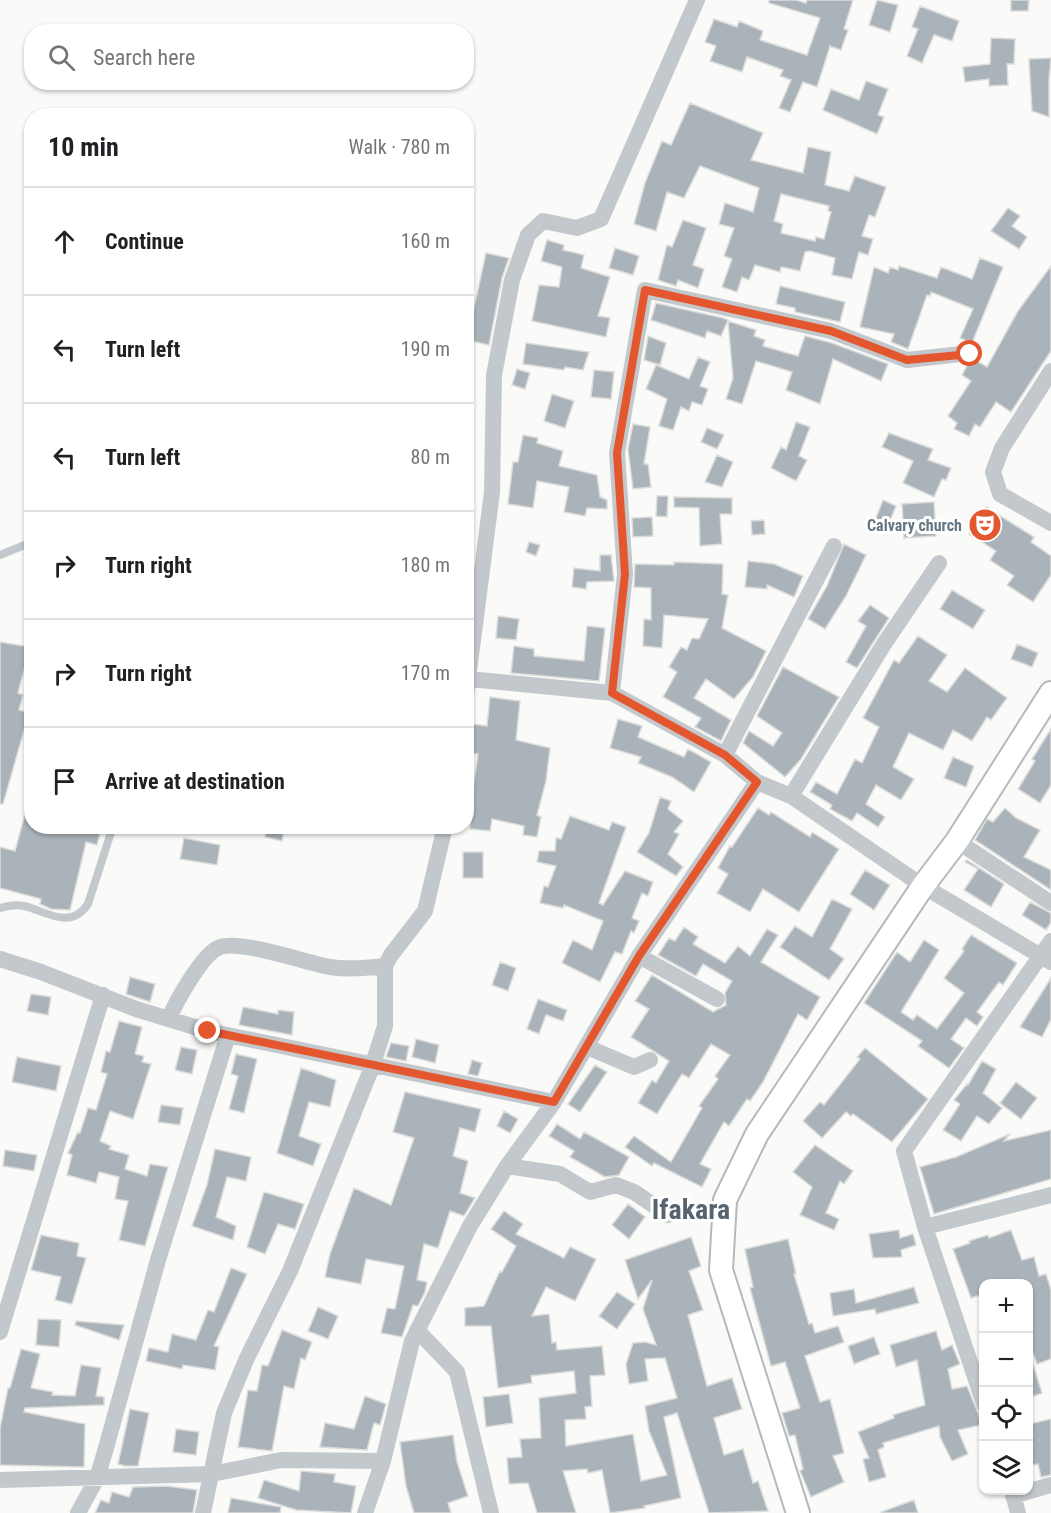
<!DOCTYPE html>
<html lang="en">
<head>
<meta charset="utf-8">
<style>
  body { margin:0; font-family:"Roboto Condensed",sans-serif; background:#f2f2f2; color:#202124 }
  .controls { position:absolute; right:18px; bottom:18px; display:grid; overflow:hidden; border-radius:12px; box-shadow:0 2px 4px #0004 }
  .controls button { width:54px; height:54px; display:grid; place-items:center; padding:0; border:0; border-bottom:2px solid #e0e0e0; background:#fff; color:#202124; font:30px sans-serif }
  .stop { position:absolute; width:18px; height:18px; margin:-14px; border:4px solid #e4572e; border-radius:50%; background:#fff }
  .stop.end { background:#e4572e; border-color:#fff; box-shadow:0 2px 6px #0008 }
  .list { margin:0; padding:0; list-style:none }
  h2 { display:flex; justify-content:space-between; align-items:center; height:78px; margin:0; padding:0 24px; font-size:26px }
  h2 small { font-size:20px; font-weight:400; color:#757577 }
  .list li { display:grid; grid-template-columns:39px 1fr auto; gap:18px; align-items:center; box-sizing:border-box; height:108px; padding:0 24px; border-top:2px solid #e0e0e0 }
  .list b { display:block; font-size:22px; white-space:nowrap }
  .list em { font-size:20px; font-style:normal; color:#757577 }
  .icon { flex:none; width:33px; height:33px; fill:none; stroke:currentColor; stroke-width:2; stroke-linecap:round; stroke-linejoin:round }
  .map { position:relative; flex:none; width:1051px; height:1513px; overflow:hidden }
  .search { position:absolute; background:#fff; box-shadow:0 2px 4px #0004; left:24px; top:24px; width:450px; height:66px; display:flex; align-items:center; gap:15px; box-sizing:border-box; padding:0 21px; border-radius:24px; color:#757577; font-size:22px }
  .panel { position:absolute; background:#fff; box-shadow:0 2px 4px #0004; left:24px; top:108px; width:450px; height:726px; border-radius:24px }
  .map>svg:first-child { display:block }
</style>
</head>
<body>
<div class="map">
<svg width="1051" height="1513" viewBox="0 0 1051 1513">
  <rect width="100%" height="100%" fill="#fafaf8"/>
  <path fill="#aab3b9" stroke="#dcdcda" stroke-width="1.5" fill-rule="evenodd" d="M769 0H796L806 3 807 0H853L844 29 848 30 841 50 830 46 817 87 803 82 790 112 779 108 791 80 780 76 783 70 747 57 742 72 710 61 716 46 705 42 714 19 737 27 739 21 763 31 760 40 807 55 820 18 769 3Z
    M877 0 898 5 890 32 869 25Z
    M1011 0H1029L1028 11H1011Z
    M920 6 959 21 952 41 934 35 922 63 907 56 918 29 912 27Z
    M991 38 1015 39 1014 64H1007L1008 85 989 86V79L965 82 963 67 990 64Z
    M1051 58 1049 80V117L1032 111 1029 59Z
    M866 81 888 89 878 115 884 117 877 134 823 110 831 89 859 100Z
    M690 103 763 133 751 160 803 173 808 147 831 152 825 185 849 191 855 176 886 187 875 217 869 215 862 236 873 239 868 255 859 252 852 279 832 275 835 258 810 251 805 252 800 271 781 267 780 272 755 265 749 280 742 277 737 292 722 287 732 259 724 256 734 228 719 224 725 203 753 212 759 188 700 166 684 198 667 192 656 231 634 224 645 183 662 141 671 145ZM781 194 829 206 828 211 831 212 824 239 816 237 815 241 781 233 783 224 774 221Z
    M1008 208 1020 216 1012 226 1027 237 1019 249 991 231Z
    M683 220 706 228 693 265 704 269 698 288 678 280 676 286 658 280 667 245 672 247Z
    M547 240 564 245 563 250 584 255 581 268 610 277 598 316 610 318 606 337 532 321 539 285 559 287 562 267 541 261Z
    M615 248 639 256 633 275 609 268Z
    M486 253 509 258 502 278 489 345 467 340Z
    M980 258 1003 267 972 343 960 338 973 309 931 292 930 296 927 295 908 349 891 342 894 334 860 327 874 267 888 273 890 267 898 270 899 266 937 278 941 267 972 279Z
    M1051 266V351L1011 412 996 402 980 427 975 424 969 436 954 429 957 423 948 416 971 381 962 375 968 364 977 361 987 367 1018 311Z
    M780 286 845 302 840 322 795 312V308L776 304Z
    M656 303 723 318 728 320 721 336 707 331 705 338 651 320Z
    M728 321 756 330 754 336 765 340 763 346 798 356 805 336 832 343 888 364 881 381 833 359 820 404 786 390 792 372 756 361 742 404 726 399 733 378Z
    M648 336 666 343 660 365 644 360Z
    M526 343 589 352 583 370 565 367 564 370 523 364Z
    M698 357 710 362 700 386 708 389 702 405 692 402 689 411 681 407 673 430 659 426 667 399 646 389 656 365 689 379Z
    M517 369 530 373 525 389 512 385Z
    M594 370 614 372 611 399 591 397Z
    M552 394 574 401 565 428 544 421Z
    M796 422 810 427 799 456 807 460 796 481 771 468 781 447 786 450Z
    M633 424 650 427 644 464H648L651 487 633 489 628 449Z
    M707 428 724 435 717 449 701 442Z
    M889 433 933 449 928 460 951 468 946 480 942 479 934 497 903 483 913 461 882 447Z
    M523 435 538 438 537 443 563 451 559 466 597 475 600 497 607 500V509L587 508 585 516 564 512 569 487 537 481 533 508 508 504 513 462H518Z
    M717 455 733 462 722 487 705 482Z
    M657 496H668L667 517 656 516Z
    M674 497 732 498V514H720L722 544 700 546 699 508 674 507Z
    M883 500 896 506 887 528 874 523Z
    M934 502 936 536 904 538 902 504Z
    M986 507 1034 537 1031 542 1051 556V575L1033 602 1007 585 1014 576 990 560 996 551 969 534Z
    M652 517 653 536 633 537 632 518Z
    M764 520 765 534 752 535 751 521Z
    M529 542 540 545 536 556 526 552Z
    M844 544 866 555 846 596 825 629 808 619 827 586Z
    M600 555H611L614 581 587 582 586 589 572 587 574 568 600 571Z
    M748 561 774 564 803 576 794 597 767 585V589L745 587Z
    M674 562 723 564 722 594 728 595 722 628 766 651 753 677 734 699 706 679 694 698 731 720 721 741 695 727 701 718 663 697 677 672 669 667 681 647 687 650 692 638 699 639 708 619 664 615 662 648 643 646 644 619 651 620V588L634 587 635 564 674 565Z
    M952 590 985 610 973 629 940 609Z
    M870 605 889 618 857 668 846 662 866 626 858 621Z
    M498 616 519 619 516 640 496 638Z
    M587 626 605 628 599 681 511 673 514 646 534 649V656L584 661Z
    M918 636 947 655 929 681 947 692 965 668 1007 698 991 720 987 717 972 741 953 730 943 750 909 733 893 767 914 779 901 800 876 785 866 804 885 817 878 827 857 813 852 821 830 809 832 805 810 792 816 782 837 794 855 759 862 763 879 727 863 718 894 660 899 663Z
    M0 642 30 647 18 693 23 695 19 710 29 713 3 804H0Z
    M1017 644 1038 653 1032 667 1011 659Z
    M783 667 839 697 801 759 785 777 743 743 749 731 773 746 782 733 757 716Z
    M490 697 520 701 516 740 550 748 546 781 537 815 541 817 537 837 523 835 524 826 492 819 490 831 470 829 472 813 466 812V796H472L478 754 469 753 473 724 487 726Z
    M618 719 642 726 638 737 684 757 688 749 711 762 694 792 672 777 638 763 641 757 610 748Z
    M1051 729V785L1040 803 1018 789 1035 761 1032 759Z
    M953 757 974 766 966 787 944 778Z
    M660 797 671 801 668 809 683 821 674 832 679 834 668 854 683 867 676 876 637 852 649 833Z
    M28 803H32V826H102L97 845 86 842 70 910 51 909 40 904 41 899 0 888V847L15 851Z
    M758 808 769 815 771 812 810 837 812 832 839 849 799 912 763 889 750 912 717 893 728 874 718 868 730 846 732 847Z
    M1005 808 1016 818 1040 830 1024 857 1051 870V890L975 840 987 819 993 822Z
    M570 816 609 830 612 822 626 827 599 903 603 905 625 871 653 882 648 896 642 893 632 918 639 921 634 933 631 931 622 954 615 952 600 982 562 963 573 940 592 950 603 921 564 905 563 908 540 903 544 886 548 887 556 866 537 862 539 851H555L556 838 561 839Z
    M267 826H285L282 841 265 837Z
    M184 838 220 845 217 865 180 859Z
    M463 852H483V878H463Z
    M967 860 1004 884 991 907 964 890 978 869 965 862Z
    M865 870 890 885 874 910 850 894Z
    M832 899 852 909 830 949 844 959 829 980 780 947 795 926 812 937Z
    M1030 902 1051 913V922L1046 930 1022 915Z
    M684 927 698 937 693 944 725 963 738 946 750 956 767 929 778 935 761 962 820 997 807 1020 798 1014 763 1082 750 1101 747 1099 729 1126 724 1122 700 1164 711 1169 702 1187 654 1163 652 1166 625 1147 634 1136 671 1162 702 1108 699 1106 718 1079 715 1076 730 1055 711 1044 689 1078 682 1074 657 1114 638 1103 652 1080 656 1083 669 1061 631 1037 649 1009 635 1001 652 975 713 1012 726 1005 725 993 732 981 703 964 696 976 658 955 669 938 675 941Z
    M971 935 1017 963 1003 985 999 982 977 1012 983 1017 977 1026 966 1018 951 1039 964 1048 949 1068 918 1046 922 1041 864 1003 897 952 910 962 924 940 939 950 901 1012 913 1020 917 1015 937 1029 964 993 944 978 964 951 962 949Z
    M500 962 516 968 508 991 492 985Z
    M130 977 155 984 150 1002 126 994Z
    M1051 978V1019L1042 1037 1020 1027Z
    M31 994 51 997 48 1015 27 1011Z
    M538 999 567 1010 563 1021 546 1015 539 1034 527 1029Z
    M243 1007 278 1014V1010L294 1012 292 1035 239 1025Z
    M119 1021 142 1027 135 1054 144 1056 142 1062 151 1064 133 1119 110 1111 100 1141 111 1146 109 1149 129 1155 125 1169 147 1176 150 1164 168 1167 145 1246 119 1240 128 1201 115 1199 119 1177 99 1172 96 1183 67 1175 72 1155 68 1153 78 1132 80 1133 88 1108 96 1110 107 1074 101 1072 106 1051 110 1052Z
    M416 1039 439 1045 435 1063 412 1057Z
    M391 1043 409 1046 406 1061 386 1057Z
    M181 1047 197 1050 192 1074 175 1070Z
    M865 1048 928 1099 892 1142 853 1114 851 1116 846 1112 822 1138 803 1121 820 1102 824 1105 860 1059 857 1057Z
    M236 1054 257 1059 244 1113 229 1109 238 1076 231 1074Z
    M17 1057 61 1066 56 1091 12 1082Z
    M472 1060 482 1063 478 1076 468 1074Z
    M982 1061 996 1069 983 1093 1002 1108 989 1124 977 1116 961 1141 943 1130 960 1104 954 1100 967 1084 968 1085Z
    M595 1065 607 1072 580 1112 568 1104Z
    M301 1068 336 1080 330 1107 309 1102 299 1136 321 1144 313 1166 277 1153Z
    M1016 1082 1037 1098 1021 1119 1000 1103Z
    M405 1092 481 1109 475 1132 460 1128 453 1156 468 1161 460 1193 475 1198 464 1216 450 1211 438 1248 424 1244 417 1280 427 1282 425 1292 418 1306 413 1305 402 1337 381 1333 387 1308 395 1309 404 1266 366 1259 361 1284 325 1277 330 1254 354 1188 391 1205 414 1138 393 1132Z
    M161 1105 183 1108 180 1125 158 1122Z
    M504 1111 518 1119 510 1133 497 1126Z
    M557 1124 580 1139 584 1132 629 1157 619 1175 605 1177 570 1157 574 1151 549 1136Z
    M1051 1130V1179L934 1214 920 1167 956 1157 1010 1134 1004 1141Z
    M815 1145 853 1171 844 1184 840 1181 826 1213 839 1219 834 1230 800 1215 812 1187 793 1172Z
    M215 1149 251 1157 246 1181 227 1177 216 1217 236 1226 233 1240 192 1226 207 1185Z
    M5 1150 37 1155 34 1171 3 1166Z
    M264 1192 304 1204 295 1229 278 1224 265 1254 247 1247Z
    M628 1204 645 1217 629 1239 612 1225Z
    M504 1211 523 1224 516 1234 564 1258 570 1247 596 1259 575 1301 546 1287 532 1316 549 1314 552 1343 556 1342 557 1350 602 1346 605 1375 590 1376 592 1406 585 1407 586 1419 565 1420 566 1446 633 1434 641 1481 667 1475 649 1431 645 1406 677 1398 665 1358 645 1359 648 1381 629 1384 626 1364 633 1343 645 1342 656 1345 643 1309 652 1280 638 1299 625 1260 691 1237 701 1266 689 1271 703 1310 688 1315 707 1386 732 1378 742 1409 714 1418 724 1455 743 1449 753 1483 758 1481 768 1511 709 1513 677 1413 664 1417 681 1498 644 1506 645 1508 610 1513 602 1470 588 1473 587 1469 563 1471 576 1513H537L528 1483 509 1484 507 1458 522 1457 520 1439 541 1438 539 1398 576 1393 574 1371 531 1376 532 1383 498 1388 491 1326H465V1308L484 1306 500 1271 502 1272 516 1246 491 1229Z
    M899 1230 900 1238 913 1234 916 1245 901 1250 902 1257 873 1258 869 1234Z
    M1011 1230 1022 1260 1034 1257 1039 1276 1046 1274 1051 1290V1359L1037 1364 1029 1342V1284H984V1294L971 1298 953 1249 970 1243 969 1241 988 1235 989 1238Z
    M41 1235 79 1243 77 1256 86 1258 72 1304 55 1300 61 1277 31 1270Z
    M788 1239 796 1274H794L809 1324 812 1323 815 1333 838 1326 844 1342 805 1356 820 1402 830 1399 844 1453 833 1456 844 1482 811 1497 800 1471 803 1469 795 1435 789 1436 782 1413 800 1408 785 1362 771 1366 750 1288 753 1287 745 1249Z
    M231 1268 247 1274 214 1346 219 1347 215 1370 183 1365 182 1369 146 1361 149 1348 168 1352 172 1334 196 1340 208 1310 214 1312Z
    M914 1287 919 1303 876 1314 875 1309 833 1316 830 1293 854 1289 856 1303Z
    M617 1292 635 1304 617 1329 599 1316Z
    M318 1307 338 1316 328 1339 308 1331Z
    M38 1319 61 1320 59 1347 36 1345Z
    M76 1321 124 1325 119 1340 75 1325Z
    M282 1330 312 1342 305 1360 301 1358 294 1389 284 1386 272 1451 238 1447 248 1390 257 1391 262 1365 268 1366Z
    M936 1331 942 1350 952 1345 960 1364 948 1369 952 1389 967 1386 978 1413 981 1425 958 1430 968 1454 952 1461 940 1437 939 1426 883 1443 884 1447 878 1450 886 1477 869 1482 863 1459 869 1458 858 1432 894 1418 893 1415 925 1405 917 1360 896 1367 890 1345Z
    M874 1337 880 1354 854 1364 848 1346Z
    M21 1349 40 1354 31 1388 53 1392 52 1395 75 1396 81 1365 101 1368 96 1396 104 1397V1405L25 1408 24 1412 85 1424 84 1467 0 1465V1428L8 1388H10Z
    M1029 1358H1031L1042 1393 1029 1398Z
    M509 1394 513 1423 486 1427 483 1397Z
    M365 1396 386 1404 380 1425 374 1423 367 1450 320 1447 325 1423 354 1429Z
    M130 1409 149 1413 138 1466H125L118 1464Z
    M1051 1419V1475L1041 1477 1038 1464 1029 1466V1424Z
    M176 1429 199 1432 196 1455 173 1452Z
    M453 1435 457 1462 468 1496 448 1503 451 1513H414L406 1486 400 1442Z
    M301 1471 335 1474 334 1482 356 1486 351 1513 296 1510 258 1498 264 1480 299 1491Z
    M167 1486 197 1490 193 1513H95L101 1500 109 1503 112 1492 129 1497 133 1487Z
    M231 1498 281 1507 280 1513H228Z
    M914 1500 918 1513H882L881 1512Z"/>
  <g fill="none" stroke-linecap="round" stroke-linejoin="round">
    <defs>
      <path id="secondary" d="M798 1513 721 1270 725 1200 757 1134 923 886 957 841 1051 693"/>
    </defs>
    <use href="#secondary" stroke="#b3babf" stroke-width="26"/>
    <path stroke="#c3c8cc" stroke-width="8" d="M0 555 32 542
      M0 908C8 906 15 904 24 906 46 911 70 931 88 904L113 826"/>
    <path stroke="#c3c8cc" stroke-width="16" d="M1051 371 1002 448 993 472 1000 494 1051 523
      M469 679 612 693 725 755 757 782 791 796 923 886 1051 962
      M612 693 625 574 617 453 645 290 831 331 907 360 970 353
      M466 695 492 492 494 375 512 280 528 235 543 221 577 228 601 219 697 0
      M725 755 834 546
      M791 796 884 644 939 563
      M957 841 1051 903
      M639 956 717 999
      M0 959 41 972 136 1009 208 1031 554 1102
      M169 1019C175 1003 202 955 218 948 236 938 307 963 330 967 348 970 367 968 385 966
      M587 1047 634 1067 650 1060
      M507 1166 560 1174 590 1192 616 1185 634 1192 668 1215
      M925 1227 1051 1195
      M417 1330 457 1372 491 1513
      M0 1332 103 995
      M984 1404 925 1227 904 1151 1051 941
      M0 1480 212 1474 281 1460 383 1461
      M1012 1490 1018 1513
      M1013 1496 1051 1485
      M78 1513 97 1478 106 1448 158 1260 228 1035
      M203 1513 224 1413 246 1360 290 1271 372 1067 385 1026V966L391 955 425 911 445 826
      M365 1513 383 1461 412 1341 470 1226 507 1166 554 1102 639 956 757 782"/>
    <use href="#secondary" stroke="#fff" stroke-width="22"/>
  </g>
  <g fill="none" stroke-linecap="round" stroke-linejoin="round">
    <path stroke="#e4572e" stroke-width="8" d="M208 1031 554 1102 639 956 757 782 725 755 612 693 625 574 617 453 645 290 831 331 907 360 970 354"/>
  </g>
  <defs>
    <symbol id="theatre-disc" viewBox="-11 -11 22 22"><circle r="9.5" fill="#e4572e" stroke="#fff"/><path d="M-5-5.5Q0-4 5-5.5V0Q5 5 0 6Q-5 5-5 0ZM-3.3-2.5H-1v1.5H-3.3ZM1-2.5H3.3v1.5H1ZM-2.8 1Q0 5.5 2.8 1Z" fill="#fff"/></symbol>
  </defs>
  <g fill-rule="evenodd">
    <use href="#theatre-disc" x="966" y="506" width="38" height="38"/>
  </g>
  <g text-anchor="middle" stroke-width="6" stroke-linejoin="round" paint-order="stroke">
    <g font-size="16" font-weight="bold" fill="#657683" stroke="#fff" text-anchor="end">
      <text x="962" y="531">Calvary church</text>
    </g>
    <g font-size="28" font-weight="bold" fill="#57646e" stroke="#fff">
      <text x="691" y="1219">Ifakara</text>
    </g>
  </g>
</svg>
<div class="controls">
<button>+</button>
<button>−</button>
<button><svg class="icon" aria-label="locate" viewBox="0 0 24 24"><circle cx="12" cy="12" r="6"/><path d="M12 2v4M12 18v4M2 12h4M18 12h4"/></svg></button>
<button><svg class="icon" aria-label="layers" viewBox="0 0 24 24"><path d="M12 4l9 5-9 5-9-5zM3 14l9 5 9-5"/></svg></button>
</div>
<div class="stop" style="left:970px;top:354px"></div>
<div class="stop end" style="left:208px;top:1031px"></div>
<div class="search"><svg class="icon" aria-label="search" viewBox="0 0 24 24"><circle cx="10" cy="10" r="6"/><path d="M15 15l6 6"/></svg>Search here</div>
<section class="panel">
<h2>10 min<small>Walk · 780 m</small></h2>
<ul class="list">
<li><svg class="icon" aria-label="ahead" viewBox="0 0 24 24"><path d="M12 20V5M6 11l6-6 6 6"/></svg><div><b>Continue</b></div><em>160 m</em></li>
<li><svg class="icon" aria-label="left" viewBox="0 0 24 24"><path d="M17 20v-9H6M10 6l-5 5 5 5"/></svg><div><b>Turn left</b></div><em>190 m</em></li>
<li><svg class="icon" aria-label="left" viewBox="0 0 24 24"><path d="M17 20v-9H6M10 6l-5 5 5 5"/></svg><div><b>Turn left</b></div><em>80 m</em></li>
<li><svg class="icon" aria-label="right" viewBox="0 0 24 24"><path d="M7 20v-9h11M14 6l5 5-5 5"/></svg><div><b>Turn right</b></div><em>180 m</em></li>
<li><svg class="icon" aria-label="right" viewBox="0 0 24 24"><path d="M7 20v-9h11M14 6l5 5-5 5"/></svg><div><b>Turn right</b></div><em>170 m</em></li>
<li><svg class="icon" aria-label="arrive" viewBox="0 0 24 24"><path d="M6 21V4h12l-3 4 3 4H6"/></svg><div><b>Arrive at destination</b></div></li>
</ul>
</section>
</div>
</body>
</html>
